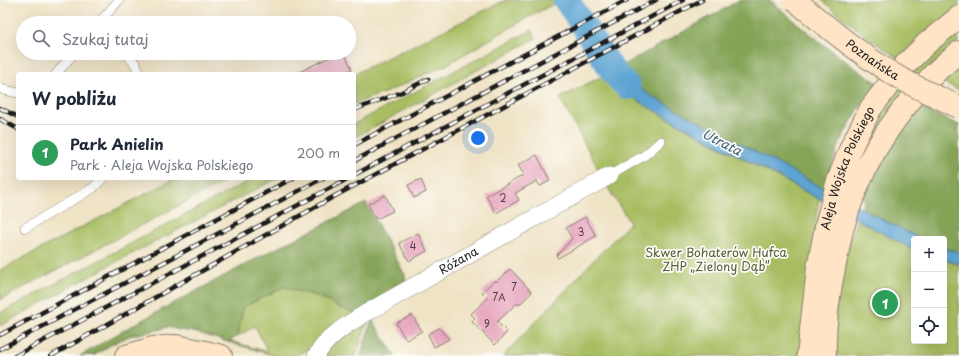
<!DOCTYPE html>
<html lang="pl">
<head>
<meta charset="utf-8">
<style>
  body { margin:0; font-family:"Playpen Sans",sans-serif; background:#f2f2f3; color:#1f2937 }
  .controls { position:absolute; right:12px; bottom:12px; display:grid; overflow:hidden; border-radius:4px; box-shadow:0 4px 16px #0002 }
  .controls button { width:36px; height:36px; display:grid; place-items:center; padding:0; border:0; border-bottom:1px solid #e0e1e3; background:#fff; color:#1f2937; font:20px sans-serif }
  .you { position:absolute; left:478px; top:138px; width:14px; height:14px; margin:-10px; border:3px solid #fff; border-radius:50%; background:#1a73e8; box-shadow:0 0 0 6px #1a73e833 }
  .badge { display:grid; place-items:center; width:26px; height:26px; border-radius:50%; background:#b5179e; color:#fff; font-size:13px; font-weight:700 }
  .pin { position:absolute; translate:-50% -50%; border:2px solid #fff; box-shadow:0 1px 4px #0006 }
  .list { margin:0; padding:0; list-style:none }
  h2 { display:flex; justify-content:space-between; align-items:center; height:52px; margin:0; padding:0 16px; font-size:17px }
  h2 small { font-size:13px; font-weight:400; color:#747a83 }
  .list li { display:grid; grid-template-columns:26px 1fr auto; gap:12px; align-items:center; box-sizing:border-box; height:56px; padding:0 16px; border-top:1px solid #e0e1e3 }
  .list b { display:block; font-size:15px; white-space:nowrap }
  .list p { margin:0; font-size:13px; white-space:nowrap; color:#747a83 }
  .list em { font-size:13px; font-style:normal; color:#747a83 }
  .icon { flex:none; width:22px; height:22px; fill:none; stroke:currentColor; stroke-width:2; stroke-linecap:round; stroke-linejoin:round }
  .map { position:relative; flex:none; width:959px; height:356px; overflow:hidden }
  .search { position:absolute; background:#fff; box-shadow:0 4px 16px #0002; left:16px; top:16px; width:340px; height:44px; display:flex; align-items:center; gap:10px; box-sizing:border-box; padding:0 14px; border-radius:22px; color:#747a83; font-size:15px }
  .panel { position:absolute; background:#fff; box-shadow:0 4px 16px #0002; left:16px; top:72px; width:340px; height:108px; border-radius:4px }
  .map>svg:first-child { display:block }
</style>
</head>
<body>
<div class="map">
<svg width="959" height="356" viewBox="0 0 959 356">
  <rect width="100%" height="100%" fill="#fdfcf7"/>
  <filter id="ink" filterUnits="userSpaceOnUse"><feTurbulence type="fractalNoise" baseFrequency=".025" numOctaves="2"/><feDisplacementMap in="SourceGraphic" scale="8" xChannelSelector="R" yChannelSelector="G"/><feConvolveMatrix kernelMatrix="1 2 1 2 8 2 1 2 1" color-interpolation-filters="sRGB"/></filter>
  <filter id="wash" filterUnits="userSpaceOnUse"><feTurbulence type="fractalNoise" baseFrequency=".012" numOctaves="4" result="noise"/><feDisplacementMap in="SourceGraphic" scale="16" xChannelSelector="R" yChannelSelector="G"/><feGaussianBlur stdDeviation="0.9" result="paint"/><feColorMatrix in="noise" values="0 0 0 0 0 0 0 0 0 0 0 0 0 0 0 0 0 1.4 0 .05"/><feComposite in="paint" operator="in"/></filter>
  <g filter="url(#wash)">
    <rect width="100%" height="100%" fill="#efe3c5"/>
    <path fill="#a8bd62" stroke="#626c3f" d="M506 0H559V1L527 18 446 65 389 91 354 104V74Z
      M822 0H959V7L898 58 867 37 833 10Z
      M532 30 536 38 354 138V124Z
      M952 33 959 41 941 56 853 175 857 151 892 93Z
      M959 62V90L938 80Z
      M608 73 611 77 667 118 819 199 815 223 816 225 800 356H503L581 274 588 266 630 223 610 191 560 98Z
      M176 178H231L0 300V270Z
      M254 178H278L116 262 0 326V313Z
      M857 219 914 249V341H944V260L959 264V356H833L838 281Z
      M284 287 317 296 340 308 356 313 311 351 307 350 294 356H276L228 342 230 341 268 352 255 326 238 336 243 307Z
      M368 320 356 356H326L325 354 326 350Z"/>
    <path fill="#86a458" stroke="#51603a" d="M740 0H770C805 30 839 59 878 83 861 104 847 126 837 150 832 163 828 176 824 189L651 96C640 88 625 80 618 68Z
      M918 106 959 125V252L944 248V239H921L861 209 865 199 863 198 887 146Z
      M366 203 405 275 406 285 356 313 340 308 317 296 284 287 243 307 238 336 228 342 194 332 179 330 168 327 154 331 143 333 129 336 112 344 95 355 80 356 133 325 265 254Z
      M372 319 395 356H360Z"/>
    <path fill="#5da4d3" stroke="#3c6078" d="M610 57 620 71 632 83 651 96 881 219 921 239H914V249L910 248 643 104C625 92 612 81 602 61Z
      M944 248 959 252V264L944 260Z"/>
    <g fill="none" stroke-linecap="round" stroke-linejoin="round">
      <path stroke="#5da4d3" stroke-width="26" d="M566 0C578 16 588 33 599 50 608 63 615 77 628 87"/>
    </g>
    <g id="blocks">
      <path fill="#e6a0bb" d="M338 53H344L352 69 342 74H295Z
        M537 155 550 181 540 186 537 181 515 193 519 200 496 213 486 196 524 175 518 165Z
        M421 179 426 192 414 198 408 185Z
        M385 195 393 211 376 219 368 204Z
        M585 217 596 236 558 258 556 256 572 239 566 228Z
        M418 233 427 251 409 261 399 243Z
        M510 269 532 292 519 305 517 303 497 322 507 332 495 345 472 322 475 318 471 314 488 298 482 292 495 280 496 282Z
        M412 315 422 331 406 340 396 323Z
        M439 328 449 339 434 347 428 334Z"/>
    </g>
  </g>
  <g filter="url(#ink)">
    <use href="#blocks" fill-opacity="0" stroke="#868070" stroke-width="1"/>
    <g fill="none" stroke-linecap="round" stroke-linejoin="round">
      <defs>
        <path id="lane" d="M99 23 119 0
          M125 53C132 59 138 65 139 74
          M56 74 74 53
          M0 88 4 90 18 93
          M609 176 645 155 661 141
          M25 228 93 188 103 178"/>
        <g id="street">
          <path id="s1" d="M316 356C328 335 347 325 366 313L609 176"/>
        </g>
        <g id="secondary">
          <path d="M126 356 153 348 176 346 205 352 221 356"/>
          <path id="s2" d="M808 356 818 268 827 221 837 184 847 157 852 145 871 108 900 70 927 43 959 17"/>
          <path d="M825 356C824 324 829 291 836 259 838 249 840 237 843 227 859 170 891 118 932 76 940 67 950 60 959 52"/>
        </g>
      </defs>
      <use href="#lane" stroke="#868070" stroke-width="10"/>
      <use href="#street" stroke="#868070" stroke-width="18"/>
      <use href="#secondary" stroke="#868070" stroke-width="24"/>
      <use href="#lane" stroke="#fff" stroke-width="9"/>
      <use href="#street" stroke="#fff" stroke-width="17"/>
      <use href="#secondary" stroke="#ffe4c6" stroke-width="22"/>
      <defs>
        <path id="rail" d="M0 108 18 117
          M354 110 402 92 428 79
          M0 119 18 129
          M354 145 627 0
          M354 161 656 0
          M354 175 683 0
          M0 335 293 178
          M0 349 323 178
          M15 356 349 178
          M51 356 335 196 702 0"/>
      </defs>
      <use href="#rail" stroke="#1c1c1c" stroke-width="4.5"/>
      <use href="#rail" stroke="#fdfcf7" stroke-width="3" stroke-dasharray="9" stroke-linecap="butt"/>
      <defs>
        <g id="secondary-bridge">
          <path id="s3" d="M795 0C824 25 855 50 888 71 910 85 935 96 959 107"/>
        </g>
      </defs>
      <use href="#secondary-bridge" stroke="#868070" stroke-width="24" stroke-linecap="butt"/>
      <use href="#secondary-bridge" stroke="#ffe4c6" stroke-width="22"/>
    </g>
  </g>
  <g text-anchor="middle" stroke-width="3.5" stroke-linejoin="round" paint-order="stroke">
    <g font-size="10" fill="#4e3d44">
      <text x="503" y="202">2</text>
      <text x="581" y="236">3</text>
      <text x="413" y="250">4</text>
      <text x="514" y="291">7</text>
      <text x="499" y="301">7A</text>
      <text x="487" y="328">9</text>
    </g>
    <g font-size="12" fill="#1c1c1c" stroke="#fdfcf7">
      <text dy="4" stroke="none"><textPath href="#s3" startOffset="98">Poznańska</textPath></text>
      <text dy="4" stroke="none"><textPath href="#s2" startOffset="193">Aleja Wojska Polskiego</textPath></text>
      <text dy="4" stroke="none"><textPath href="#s1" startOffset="173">Różana</textPath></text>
    </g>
    <g font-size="12" fill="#545c38" stroke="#fdfcf7">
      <text x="716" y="257">Skwer Bohaterów Hufca<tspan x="716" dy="14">ZHP „Zielony Dąb”</tspan></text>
    </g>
    <g font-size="13" font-style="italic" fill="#3c6078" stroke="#fdfcf7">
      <text transform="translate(722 142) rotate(27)" y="5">Utrata</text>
    </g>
  </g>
</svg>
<div class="controls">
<button>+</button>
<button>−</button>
<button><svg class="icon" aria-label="locate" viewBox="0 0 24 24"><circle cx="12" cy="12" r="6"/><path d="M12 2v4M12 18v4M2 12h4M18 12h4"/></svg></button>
</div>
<div class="you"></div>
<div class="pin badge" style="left:885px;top:303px;background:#2e9e5b">1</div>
<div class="search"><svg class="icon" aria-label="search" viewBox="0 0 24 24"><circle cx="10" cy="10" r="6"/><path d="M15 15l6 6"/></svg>Szukaj tutaj</div>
<section class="panel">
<h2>W pobliżu<small></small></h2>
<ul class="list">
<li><span class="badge" style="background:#2e9e5b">1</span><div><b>Park Anielin</b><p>Park · Aleja Wojska Polskiego</p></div><em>200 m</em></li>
</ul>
</section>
</div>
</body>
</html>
